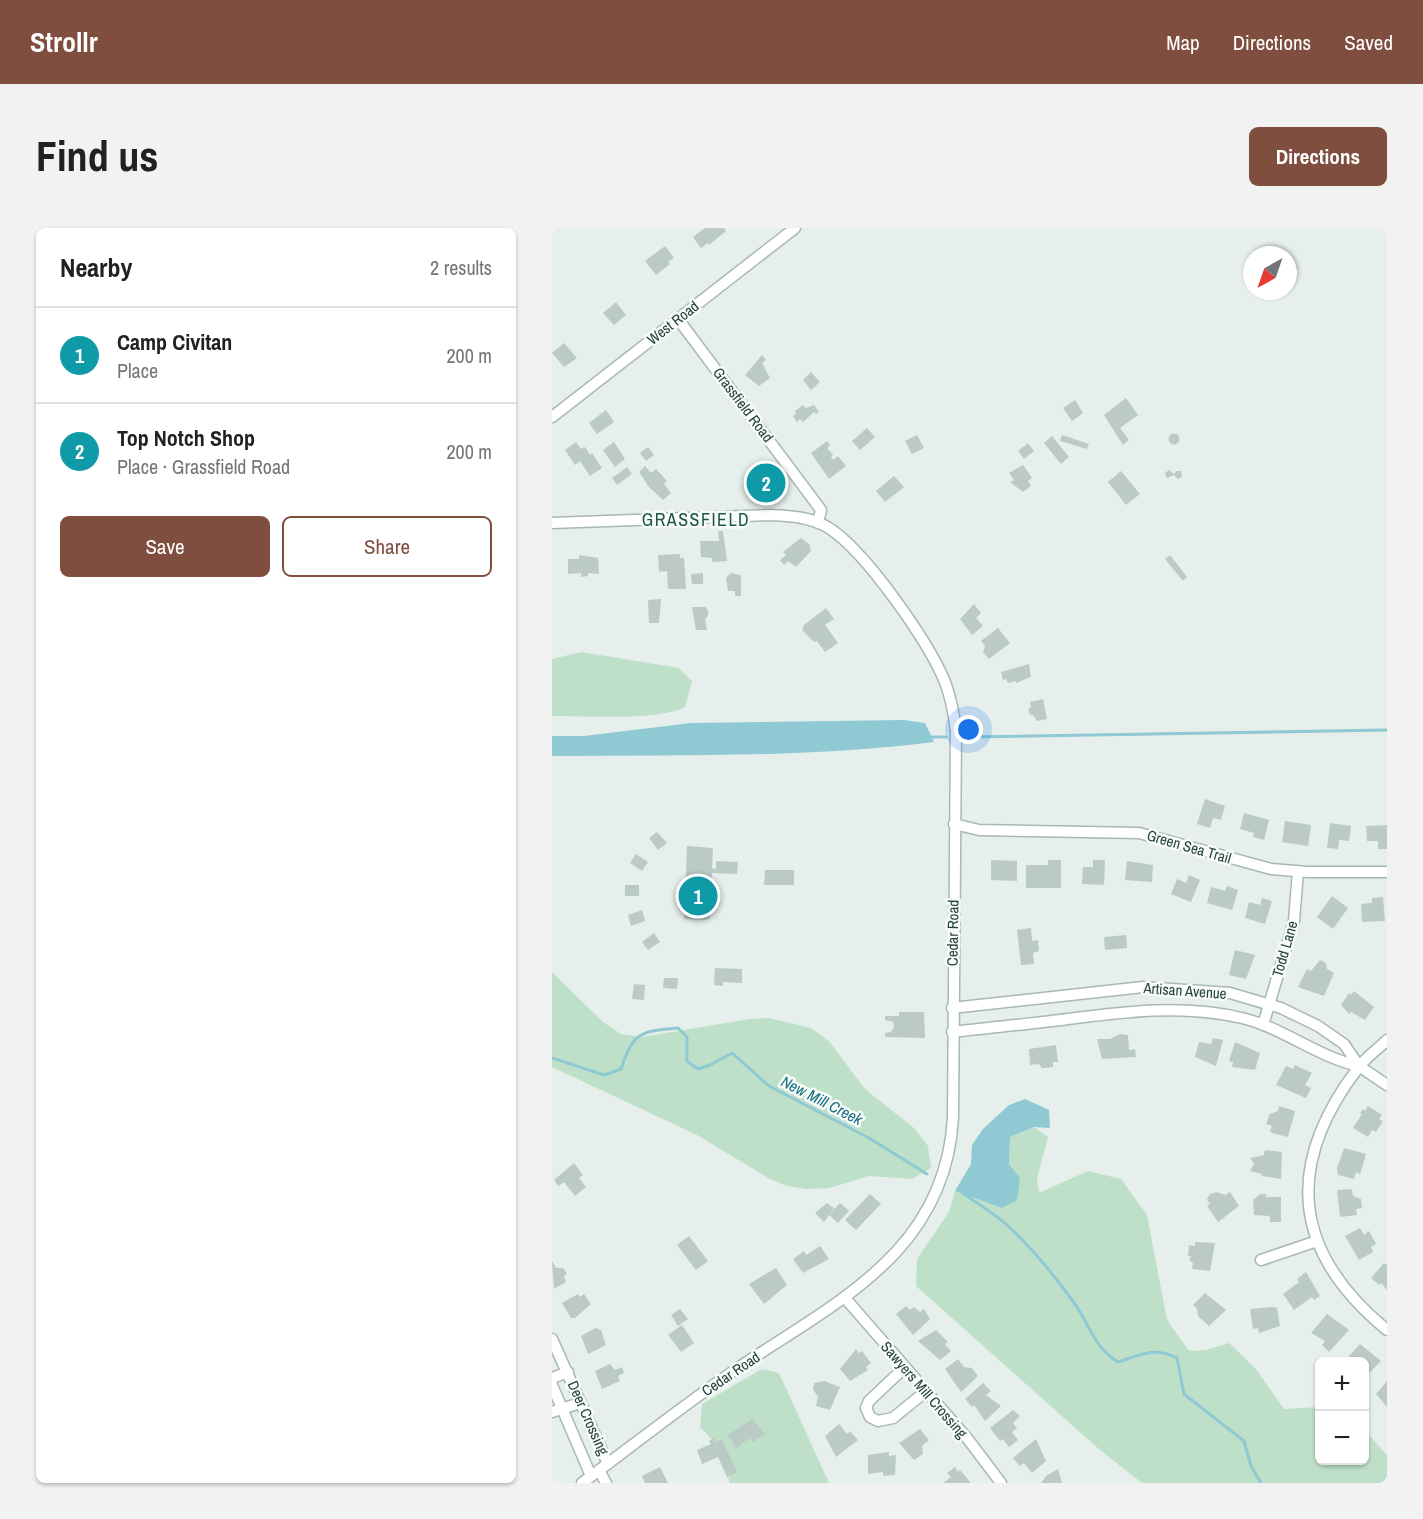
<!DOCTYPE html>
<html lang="en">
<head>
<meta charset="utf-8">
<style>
  body { margin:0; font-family:"Archivo Narrow",sans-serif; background:#f2f2f2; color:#202124 }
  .controls { position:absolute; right:18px; bottom:18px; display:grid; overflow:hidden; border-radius:9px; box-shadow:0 2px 4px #0004 }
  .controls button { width:54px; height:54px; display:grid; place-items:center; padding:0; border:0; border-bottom:2px solid #e0e0e0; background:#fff; color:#202124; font:30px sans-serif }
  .compass { position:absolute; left:691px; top:18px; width:54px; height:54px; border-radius:50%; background:#fff; box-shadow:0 2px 4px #0004; rotate:220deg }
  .you { position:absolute; left:417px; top:502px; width:21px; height:21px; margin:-15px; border:4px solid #fff; border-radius:50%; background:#1a73e8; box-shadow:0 0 0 9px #1a73e833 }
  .badge { display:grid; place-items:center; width:39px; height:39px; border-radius:50%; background:#7f4e3f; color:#fff; font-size:20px; font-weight:700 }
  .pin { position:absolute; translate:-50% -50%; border:3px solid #fff; box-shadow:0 2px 6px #0006 }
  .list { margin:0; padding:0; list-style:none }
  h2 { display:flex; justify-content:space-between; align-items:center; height:78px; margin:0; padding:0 24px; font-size:26px }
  h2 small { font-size:20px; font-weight:400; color:#757577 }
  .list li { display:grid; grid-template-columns:39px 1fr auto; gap:18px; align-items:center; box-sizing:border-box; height:96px; padding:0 24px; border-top:2px solid #e0e0e0 }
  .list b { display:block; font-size:22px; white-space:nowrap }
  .list p { margin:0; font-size:20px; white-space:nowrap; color:#757577 }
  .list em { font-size:20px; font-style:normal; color:#757577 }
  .actions { display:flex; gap:12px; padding:18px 24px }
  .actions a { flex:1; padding:14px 0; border:2px solid #7f4e3f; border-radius:9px; text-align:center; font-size:21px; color:#7f4e3f }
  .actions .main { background:#7f4e3f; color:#fff }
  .map { position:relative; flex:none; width:835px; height:1255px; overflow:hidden; border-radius:9px }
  header { display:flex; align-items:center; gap:36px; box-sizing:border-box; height:84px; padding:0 30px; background:#7f4e3f; color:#fff }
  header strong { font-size:28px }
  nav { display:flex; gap:33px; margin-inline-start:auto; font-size:21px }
  .intro { display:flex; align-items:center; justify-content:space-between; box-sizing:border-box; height:144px; padding:0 36px }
  h1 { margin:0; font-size:42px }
  .button { padding:15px 27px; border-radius:9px; background:#7f4e3f; color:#fff; font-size:21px; font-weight:700 }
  main { display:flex; gap:36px; padding:0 36px }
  aside { flex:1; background:#fff; border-radius:9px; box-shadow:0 2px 4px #0004 }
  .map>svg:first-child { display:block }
</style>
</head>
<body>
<header>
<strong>Strollr</strong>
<nav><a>Map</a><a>Directions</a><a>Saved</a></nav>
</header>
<div class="intro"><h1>Find us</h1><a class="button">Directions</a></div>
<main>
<aside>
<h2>Nearby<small>2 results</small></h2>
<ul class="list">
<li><span class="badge" style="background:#0f9aa8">1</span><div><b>Camp Civitan</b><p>Place</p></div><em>200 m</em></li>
<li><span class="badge" style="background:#0f9aa8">2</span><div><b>Top Notch Shop</b><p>Place · Grassfield Road</p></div><em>200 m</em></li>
</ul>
<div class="actions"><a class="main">Save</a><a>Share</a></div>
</aside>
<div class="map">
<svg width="835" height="1255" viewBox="0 0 835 1255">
  <rect width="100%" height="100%" fill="#e6efeb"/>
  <path fill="#bfe0c8" d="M29 424 127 440 140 453 133 479C106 493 33 488 0 488V431Z
    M0 744 51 794 69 806 90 809 197 791 217 790 259 800 277 813 313 861 362 900 376 918 379 940 360 951 317 948 277 960 254 961 235 958 216 950 145 907 0 839Z
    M482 899 496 909 485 951 487 965 536 943 569 951 595 987 615 1092 637 1123 654 1122 677 1115 704 1141 732 1181 767 1179 768 1232H812L813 1203 835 1227V1255H590L548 1222 364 1058 365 1031 397 984 403 963 450 980 468 950 457 936 458 909Z
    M210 1141 227 1145 277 1255H177L175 1227 148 1199 150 1176Z"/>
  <path fill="#8ec9d4" d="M352 492 373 495 382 514C256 530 127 527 0 528V508H32L139 495Z
    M473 871 497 882 498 900 482 899 458 909 457 936 468 950 465 972 450 980 403 963 419 936 420 917 431 901 457 877Z"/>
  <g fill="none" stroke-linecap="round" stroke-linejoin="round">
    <path stroke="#8ec9d4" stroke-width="3" d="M378 509H394
      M416 509 835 502
      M0 830 52 847 69 841C81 804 89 803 126 800L135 809V833L146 841 158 837 180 825 217 858 317 910 375 946
      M411 965C426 976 443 986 456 998 480 1020 501 1046 520 1072 537 1094 541 1119 566 1134 588 1127 604 1118 625 1130L632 1166 692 1213 699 1238 709 1255"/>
  </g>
  <path fill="#bbcac4" d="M153 0H172L174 3 157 17 156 15 149 20 141 9Z
    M113 18 122 30 116 34 118 36 104 47 93 33Z
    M64 74 74 87 62 97 51 85Z
    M12 115 25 130 12 139 0 125Z
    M210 127 214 132 210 135 218 150 207 158 193 147Z
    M259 144 268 154 259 162 251 152Z
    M574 170 586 187 568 200 577 212 571 217 552 187Z
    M523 172 531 185 520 193 511 180Z
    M251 177 254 180 262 177 267 184 264 186 262 184 251 194 248 191 245 194 241 188 244 186 243 183Z
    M54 182 62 194 45 206 37 195Z
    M315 200 323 209 308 222 300 213Z
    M616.5 211a5.5 5.5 0 1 1 11 0a5.5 5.5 0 1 1-11 0Z
    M365 207 372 220 360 226 353 213Z
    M510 207 537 216 535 221 508 213Z
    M500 208 517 229 509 236 492 215Z
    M275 213 278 217 275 220 281 227 279 229 281 232 286 228 294 238 277 251 259 225Z
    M24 214 29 221 33 219 38 227 40 225 50 240 38 248 28 233 23 237 13 222Z
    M62 214 73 231 63 239 51 222Z
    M476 215 482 223 472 231 466 223Z
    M96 219 102 227 94 233 88 225Z
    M471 237 480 250 476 253 479 258 471 264 458 254 462 252 457 245Z
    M93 238 99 245 104 241 115 253 112 256 119 265 111 272 97 259 87 244Z
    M75 239 80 246 65 257 60 250Z
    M617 242 622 246 624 243H629L630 249 626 251 622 247 615 250 613 245Z
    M202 243 231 256 225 268 196 254Z
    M569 243 588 266 574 277 556 254Z
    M342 248 352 259 333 274 324 263Z
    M166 303H171L175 333 160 334V330L149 329 148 313H167Z
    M249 310 258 317 259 323 244 339 236 333 232 337 228 332 234 327 231 324Z
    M128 326V330H132L134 361H116L115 343 107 344 106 327Z
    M27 327 46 330 47 346 36 345V348L29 349V345L16 346V331H27Z
    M618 327 635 349 631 353 613 331Z
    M151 345V356H140L139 346Z
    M179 345 189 347V368H183V363H176L174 350Z
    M109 371 107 395H97L96 372Z
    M422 376 429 385 424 390 431 398 420 407 408 391Z
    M140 379H153L156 382V388L153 391 155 402H144Z
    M274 380 282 391 273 397 286 415 273 424 265 413 262 414 250 402 252 397Z
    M446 400 458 415 437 431 431 424 433 418 429 413Z
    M477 436 479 449 464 455V453L456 455 454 451 451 452 449 444Z
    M491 471 495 491 485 493 481 487H478L476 481 479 480 478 474Z
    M653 571 673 578 669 592 661 590 658 600 645 596Z
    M692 585 717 592 712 612 701 609 702 605 688 601Z
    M733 593 759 597 756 618 730 614Z
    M778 595 799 598 797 613 787 612 786 621 775 620Z
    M835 597V621H826V613H815L814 598Z
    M105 604 115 615 106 622 97 610Z
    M135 618 161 620 160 640 164 641V633L186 634 185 646 160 645 158 690 153 692 132 691Z
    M84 626 96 634 90 643 78 635Z
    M439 632 465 633V653L439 652Z
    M496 632H509V660H474V637H496Z
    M541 632H553L552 657 530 656 531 639H541Z
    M575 633 601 637 600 654 573 652Z
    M213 642H242V657H212Z
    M637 647 648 652 639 674 619 666 625 651 634 655Z
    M73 657H87V668H73Z
    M675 658 686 662 680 682 655 675 659 659 673 663Z
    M780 668 796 680 781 701 765 689Z
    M831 669 833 693 810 694 809 676 820 675V670Z
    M710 670 720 673 713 696 693 690 697 674 708 677Z
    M90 682 93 693 79 698 76 687Z
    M479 700 480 713 486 712 487 723 481 725 482 736 469 737 465 702Z
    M102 705 108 714 96 722 90 714Z
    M574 707 575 720 553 722 552 709Z
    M683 722 703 727 694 751 677 747Z
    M768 732 774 735 775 741 782 745 772 768 746 759 755 741 759 743Z
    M163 740 190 741V755L171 754V758L162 757Z
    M112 750H126L125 761 111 760Z
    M82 756 93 757 92 772 80 771Z
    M802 763 822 779 813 792 799 784 797 786 789 777 797 765 799 767Z
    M347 784H372L373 810 333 809V805L339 804 342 799 341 794 333 792V788H347Z
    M568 806 576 807 577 822 583 821 584 829 550 831 545 811H558Z
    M661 810 671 812 664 838 643 829 647 814 659 816Z
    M683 814 708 825 703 842 680 839 681 834 677 833Z
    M504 817 506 834H501V839L490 840 487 836 478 837 477 821Z
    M743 837 760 845 753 857 759 860 754 870 724 857 734 838 741 841Z
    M727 878 743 883 736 909 720 905 718 903 720 898 714 896 718 886 726 883Z
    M816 878 830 887 827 891 831 893 824 904 820 902 816 909 801 900 810 886 808 885 811 881 813 883Z
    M792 920 814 926 808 946 804 944 802 951 786 947 785 940Z
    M713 922 730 924 729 951 710 948V946L698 943 702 936 698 930 712 927Z
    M22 935 31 947 27 950 34 959 23 968 12 954 6 958 2 952Z
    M800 961 801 968 809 971 810 980 804 981 805 987 788 989 785 962Z
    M665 964 673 967 678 964 687 978 666 994 655 978 658 976 655 971 658 966Z
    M318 966 329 976 304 1002 293 992Z
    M708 966H714V969H729V994H718V988L702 987 701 972Z
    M275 975 282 980 272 994 263 985Z
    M288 975 297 983 286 995 277 987Z
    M808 1000 812 1007 817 1003 824 1016 819 1019 821 1024 807 1032 793 1008Z
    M137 1008 156 1033 144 1042 125 1017Z
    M643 1014 663 1015 658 1043 640 1041 641 1035 637 1032 639 1028H636L637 1017 643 1018Z
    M268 1018 277 1031 251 1045 241 1031 252 1023 254 1027Z
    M0 1033 4 1040H11L15 1046 12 1048 14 1054 2 1061Z
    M832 1035 835 1037V1062L829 1055 827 1057 819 1050Z
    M224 1040 235 1057 212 1076 197 1056Z
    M754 1044 768 1068 762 1072 760 1069 742 1082 731 1066 747 1054 745 1051Z
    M653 1065 674 1082 657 1098 646 1088 645 1081 641 1077Z
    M26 1066 28 1069 32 1066 39 1076 23 1090H19L10 1075Z
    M354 1078 358 1082 362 1079 368 1084 372 1081 378 1091 361 1107 344 1086Z
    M720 1079 725 1080 728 1098 707 1105 706 1100 701 1101 698 1081Z
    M128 1081 136 1091 126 1098 119 1087Z
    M775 1086 797 1102 777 1124 770 1117 773 1113 759 1105Z
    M130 1097 142 1115 129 1124 116 1107Z
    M44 1100 49 1102 54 1117 36 1126 29 1108Z
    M384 1102 396 1114 393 1116 399 1123 388 1132 366 1113Z
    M808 1116 829 1133 812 1150V1134H792Z
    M304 1121 307 1125 310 1123 319 1135 314 1139 316 1142 298 1153 288 1141Z
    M406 1131 412 1139 420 1140 426 1148 409 1164 393 1141Z
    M58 1136 63 1142 70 1139 72 1145 66 1148 68 1153 50 1161 43 1143Z
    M272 1153 288 1159 278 1182 264 1178 266 1169 261 1161 262 1155Z
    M835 1153V1179L824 1166Z
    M431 1155 439 1163 434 1167 449 1178 433 1193 422 1177 420 1179 413 1171Z
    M461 1182 468 1188 461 1195 465 1200 460 1204 466 1212 457 1219 451 1211 448 1213 438 1200Z
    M200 1191 213 1206 201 1214 198 1210 184 1220 176 1207Z
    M287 1196 295 1206 298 1203 306 1212 284 1229 273 1208Z
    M368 1201 377 1212 370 1218 371 1226 362 1232 347 1215Z
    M162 1210 164 1214 170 1211 185 1244 175 1249 166 1229 150 1236 145 1222 159 1216 157 1213Z
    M484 1211 494 1233 480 1245 472 1235 468 1238 461 1230Z
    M337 1224V1228L344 1227 343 1247 331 1248V1244L316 1246V1227Z
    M108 1239 116 1255H93L90 1248Z
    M403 1239 406 1244 408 1242 419 1255H391L399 1249 395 1245Z
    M506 1241 510 1255H489L494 1248Z"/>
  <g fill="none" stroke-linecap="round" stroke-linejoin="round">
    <defs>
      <path id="minor" d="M126 91 269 282 266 295
        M0 189 243 0
        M0 295 219 287C239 288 259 289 277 300 314 324 376 413 393 454 399 470 402 486 404 503L401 889C394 1027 279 1076 180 1144 128 1180 80 1218 30 1255
        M402 596 427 602 587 605 719 641 756 644H835
        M400 780 591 759 678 765 729 780 766 798 792 816 807 838 835 857
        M711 797 742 693 746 643
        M400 804C433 800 467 797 500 793 564 785 626 775 690 790 732 800 765 829 807 838
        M835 812C826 821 813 830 806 840 732 937 740 1024 835 1102
        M709 1032 765 1013
        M293 1070 415 1210 449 1255
        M0 1111 56 1236
        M352 1140 317 1173 314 1180 318 1189 326 1193 341 1190 373 1164
        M0 1150 16 1144
        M0 1157 39 1248
        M0 1184 28 1175
        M47 1242 54 1255"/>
    </defs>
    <use href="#minor" stroke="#a8b8b2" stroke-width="13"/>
    <use href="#minor" stroke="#fff" stroke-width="10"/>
  </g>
  <g text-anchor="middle" stroke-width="5" stroke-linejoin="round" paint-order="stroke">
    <g font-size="15" fill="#24423a" stroke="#f7fbf9">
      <text transform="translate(121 95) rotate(-38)" y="5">West Road</text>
      <text transform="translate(191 177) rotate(53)" y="5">Grassfield Road</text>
      <text transform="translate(637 619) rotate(16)" y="5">Green Sea Trail</text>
      <text transform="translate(401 705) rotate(-89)" y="5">Cedar Road</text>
      <text transform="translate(733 721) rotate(-74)" y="5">Todd Lane</text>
      <text transform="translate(633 763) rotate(4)" y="5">Artisan Avenue</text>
      <text transform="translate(179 1146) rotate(-34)" y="5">Cedar Road</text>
      <text transform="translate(372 1162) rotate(49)" y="5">Sawyers Mill Crossing</text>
      <text transform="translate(36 1190) rotate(66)" y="5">Deer Crossing</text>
    </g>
    <g font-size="16" font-style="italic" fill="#1c6f80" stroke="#f7fbf9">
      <text transform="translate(270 872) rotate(27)" y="6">New Mill Creek</text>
    </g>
    <g font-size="18" letter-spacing="1.5" fill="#1f5548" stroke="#f7fbf9">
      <text x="144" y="298">GRASSFIELD</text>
    </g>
  </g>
</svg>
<div class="controls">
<button>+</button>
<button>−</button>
</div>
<svg class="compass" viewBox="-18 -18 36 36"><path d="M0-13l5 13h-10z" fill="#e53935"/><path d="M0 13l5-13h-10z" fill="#757577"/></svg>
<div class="you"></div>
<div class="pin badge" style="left:146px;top:668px;background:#0f9aa8">1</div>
<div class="pin badge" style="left:214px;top:255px;background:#0f9aa8">2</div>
</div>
</main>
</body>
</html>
